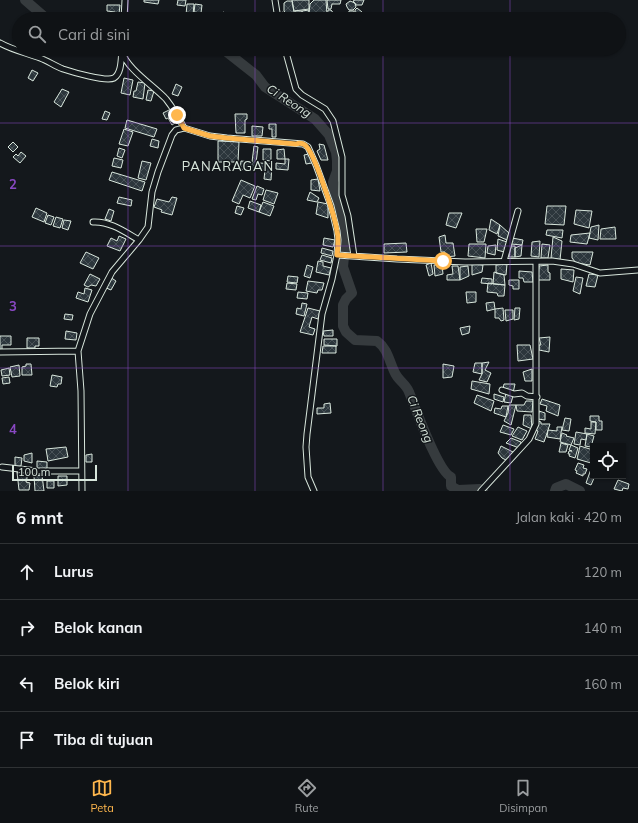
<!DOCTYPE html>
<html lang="id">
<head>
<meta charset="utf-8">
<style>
  body { margin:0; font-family:Mulish,sans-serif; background:#1d2022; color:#f1f3f6 }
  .controls { position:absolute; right:12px; bottom:12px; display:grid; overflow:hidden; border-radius:0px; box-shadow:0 1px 3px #0004 }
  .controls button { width:36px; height:36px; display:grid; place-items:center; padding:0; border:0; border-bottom:1px solid #2f3234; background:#0f1215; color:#f1f3f6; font:20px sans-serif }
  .scale { position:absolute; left:12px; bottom:10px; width:85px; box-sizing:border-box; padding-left:4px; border:2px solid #d8e6dc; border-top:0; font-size:11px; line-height:14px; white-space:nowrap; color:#d8e6dc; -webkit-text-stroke:3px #14181c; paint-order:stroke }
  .stop { position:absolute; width:12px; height:12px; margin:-9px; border:3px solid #ffb74d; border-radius:50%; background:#fff }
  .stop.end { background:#ffb74d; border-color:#fff; box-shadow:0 1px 4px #0008 }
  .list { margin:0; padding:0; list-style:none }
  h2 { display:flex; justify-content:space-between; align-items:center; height:52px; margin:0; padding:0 16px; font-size:17px }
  h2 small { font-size:13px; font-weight:400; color:#9b9ea0 }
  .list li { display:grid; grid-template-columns:26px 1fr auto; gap:12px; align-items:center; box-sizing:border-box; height:56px; padding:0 16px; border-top:1px solid #2f3234 }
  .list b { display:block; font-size:15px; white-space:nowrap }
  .list em { font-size:13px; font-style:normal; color:#9b9ea0 }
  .icon { flex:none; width:22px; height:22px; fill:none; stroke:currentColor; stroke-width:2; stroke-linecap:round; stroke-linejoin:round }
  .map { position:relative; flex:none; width:638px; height:491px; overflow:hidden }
  .search { position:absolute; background:#0f1215; box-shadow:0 1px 3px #0004; left:12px; right:12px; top:12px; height:44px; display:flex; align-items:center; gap:10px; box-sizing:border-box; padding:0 14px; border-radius:22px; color:#9b9ea0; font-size:15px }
  .sheet { height:276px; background:#0f1215 }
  nav { display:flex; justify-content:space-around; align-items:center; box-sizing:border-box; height:56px; border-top:1px solid #2f3234; background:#0f1215; font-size:11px; color:#9b9ea0 }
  nav a { display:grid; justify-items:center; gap:2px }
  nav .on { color:#ffb74d }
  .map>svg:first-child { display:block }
</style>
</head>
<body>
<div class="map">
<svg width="638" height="491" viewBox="0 0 638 491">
  <defs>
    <pattern id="building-cross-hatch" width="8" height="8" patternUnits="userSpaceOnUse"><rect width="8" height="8" fill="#2c363c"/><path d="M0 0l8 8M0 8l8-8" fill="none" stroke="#4a5358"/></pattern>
  </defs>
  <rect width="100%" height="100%" fill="#14181c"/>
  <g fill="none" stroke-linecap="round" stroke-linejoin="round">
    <path stroke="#363b3e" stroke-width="10" d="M25 0 47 19
      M129 49 139 51 156 49
      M223 49 256 75 265 87 315 119 329 135 336 152 337 161V171L333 182 335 200 342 214 346 236 343 267 352 293 346 299 343 305V326L346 332 355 340 377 341C388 349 389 361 395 373 398 380 406 384 409 392 416 409 437 470 451 477V486L458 490 480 489 483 491
      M555 491 556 488 566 484 580 491"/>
  </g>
  <path fill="url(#building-cross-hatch)" stroke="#d8e6dc" d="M144 0H159L158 4 144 2Z
    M178 0H186L185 6 177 5Z
    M292 0H309V9L294 11Z
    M314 0H326L327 15 314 16 309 13 310 4Z
    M327 0H341L340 4H332L331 9H328Z
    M355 0H364L362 5H356L353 1Z
    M287 1H292L295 18 288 15 284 11V3Z
    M350 1 355 3 356 7 353 10H349L347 7 346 4Z
    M187 4H194L193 15H186Z
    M195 4 202 5 201 13 194 12Z
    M107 5H120L119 14H115V12L107 11Z
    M357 8 362 12 361 19H356L355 10Z
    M309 10 308 19H303L302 11Z
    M328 10H331L335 15 336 19H327Z
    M295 11H302V18L295 19Z
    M349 11H354L355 19H348Z
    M223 12 231 15 230 19H221Z
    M283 12 295 19H279L278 14Z
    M263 13H267L269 19H260V16Z
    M32 70 38 73 33 81 28 78Z
    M124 78 133 80 130 95 121 93Z
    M138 82 145 83 143 99 133 97 134 91H136Z
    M176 84 182 87 178 96 172 94Z
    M62 89 69 92 61 107 54 102Z
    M148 90 154 91 151 101 146 100Z
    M171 109 178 121 172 125 168 118 166 119 163 113Z
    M105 111 110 113 107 120 102 119Z
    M235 114H247V119L245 120V133H236Z
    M127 120 157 129 154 137 125 128Z
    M269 124H276V137H272V129H269Z
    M252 126 263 127 262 136H252Z
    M124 129 133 132 128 146 119 144Z
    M152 139 159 141 158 148 150 146Z
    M218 141 239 142 238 162H218Z
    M13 142 18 147 13 152 8 147Z
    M319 144 324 145 328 160H321L317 151 320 149Z
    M254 146 258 147 255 171 240 169 241 161 252 162Z
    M119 148 125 150 122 158 117 156Z
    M263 149H271V161L263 160Z
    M284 149 285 159H277V150Z
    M21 152 26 156 20 163 13 157 16 154 18 156Z
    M309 154 312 163 306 164 304 155Z
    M114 158 123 160 121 168 112 166Z
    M285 159H289L288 170 276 169V163L285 164Z
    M142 161 151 163 146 180 138 178Z
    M260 163 272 164 271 180 264 179 265 170 260 169Z
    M112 172 145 182 142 191 109 180Z
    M318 179 320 191 311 190V180Z
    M241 180 255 186 250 198 243 195 239 204 232 201Z
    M257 186 264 189 262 195 258 194 256 200 252 199Z
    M266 190 278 193 274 204 263 200Z
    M310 192 319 198 317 202 307 200Z
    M119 197 132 200 131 206 117 203Z
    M172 197 177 198 172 215 161 212 162 210 154 207 157 199 169 202Z
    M250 201 261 205 259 212 248 208Z
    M263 202 274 206 270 216 259 212Z
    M318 202 328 204V218L316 214Z
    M237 206 244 208 241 215 235 213Z
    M547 206H566L564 225 545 224Z
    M36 208 47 213 44 222 32 217Z
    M109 209 114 211 111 221 105 219Z
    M576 210 592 211 589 228 574 224Z
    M449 213H462L456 228 446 225Z
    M48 215 54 217 51 225 45 223Z
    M56 217 63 219 60 228 53 226Z
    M491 219 500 225 497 234 489 230Z
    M64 220 71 221 68 230 62 228Z
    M500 225 509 233 507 240 498 236Z
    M599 225 598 240 589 238 591 227Z
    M615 227 616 239H600L601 229Z
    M476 229H487L484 242H477Z
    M547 230H563L562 238 546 235Z
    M590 233 587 244 570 242 571 235Z
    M445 235 446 243H453L455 256 445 257V252H441L439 237Z
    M119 236 126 239 120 251 107 246 111 238 117 241Z
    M553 237 562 241 560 260 551 258Z
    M324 238 335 240 333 247 323 245Z
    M512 238 523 240 522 245 511 244Z
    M498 239 507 242 504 252 497 250Z
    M540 241 539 257 531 256 532 242Z
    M406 243 407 252 384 253V244Z
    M469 244H486L485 258 468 256Z
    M542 244 550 245 548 258H541Z
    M496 245 495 255 487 253 488 246Z
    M522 245 521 256 515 257V248Z
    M511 246H515V257H509Z
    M322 248 333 251 332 256 321 253Z
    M86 252 99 258 93 269 80 263Z
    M572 252H593L590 265 576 263 572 258Z
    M322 255 332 258 331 263 320 260Z
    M318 261 323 262V266L331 268 329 275 316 272Z
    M431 263 433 274 429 276 426 265Z
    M472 264 483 265 482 272 472 275Z
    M507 264 506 275 496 273V265Z
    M307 265 313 267 310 278 304 276Z
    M434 265H442L443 274 435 276Z
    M548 265V272L550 273V280H538L539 266Z
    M452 266H458L460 280H447V275L453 274Z
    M468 266 469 276 460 280V267Z
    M561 269 574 270 573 282 561 279Z
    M519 271 532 272 533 282H524L523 278H519Z
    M494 272 504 275 505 285 493 284Z
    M90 274 100 279 96 286 91 285 88 287 84 285Z
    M589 274 598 275 595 287 586 286Z
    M288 276 298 277 297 283 287 282Z
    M110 277 116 281 111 290 104 287Z
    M576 277 583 278 580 294 573 291Z
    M482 278 492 279V284L481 283Z
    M509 280H519V289H513V286L509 285Z
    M308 281 324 283 322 290H318L317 293 306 291Z
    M287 283 297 284 296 290 286 289Z
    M488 283 505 285 504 296H498L497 293 487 292Z
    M85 288 92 290 88 302 76 298 78 292 84 294Z
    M298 292 308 293 307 299 297 298Z
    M466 292H476V302L467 303Z
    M494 302 495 309 487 311 486 303Z
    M302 303 307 304 304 316 296 314 297 308 301 309Z
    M308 308 320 311 318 319 312 317 309 327 315 329 313 335 300 332Z
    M503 308 504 320 501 321 499 318H495V309Z
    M515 308H520L519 319 514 320Z
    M505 310H513V319L506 321Z
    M65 314 73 315 72 320 64 319Z
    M470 326 469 333 462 335 460 328Z
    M333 330V336H324L323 331Z
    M66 331 77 333 76 340 65 339Z
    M0 336H11V345H2V350H0Z
    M550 337 549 352 539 350V345H541L539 338Z
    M27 338H39V346H35V348H27Z
    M324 339H337V346L324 345Z
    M517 345H530L533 359 518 361Z
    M323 346H336V353H322Z
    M489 362 485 370 491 373 487 382 479 380 482 374V363Z
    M475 363H482V374L473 372Z
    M26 364H31L32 375H22V367L26 366Z
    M443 364 454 366 452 377 443 378Z
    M19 365 20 376 12 377 10 367Z
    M9 368 10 375 2 376 1 370Z
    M532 369V381H525L523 372Z
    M52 375 62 377 61 384H58L57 387 50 386Z
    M9 377 10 383 3 384 2 378Z
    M472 381 490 384 489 394 471 389Z
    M504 384H515L513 393 503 389Z
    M506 393 513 396 511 403 504 402Z
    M494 394 504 397 503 402 494 399Z
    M477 395 494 401 491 411 474 403Z
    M542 399 560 405 558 416 546 411 547 406 540 404Z
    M526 401H533L532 412 517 411 516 405H524Z
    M330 403 331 413 317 414V408H324V404Z
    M509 405H516L511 425 504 421 508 413Z
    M502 406H508L506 417 494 413 495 408 501 409Z
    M539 411 545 413V420L538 419Z
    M524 415H531L532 429 523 425Z
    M590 416H599V421H602V430H596V422L590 421Z
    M565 418 571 419 569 431 562 430Z
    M538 421 541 422V424H550L544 442 535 439 538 431 535 430Z
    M591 422H596L595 434 585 433V428L591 429Z
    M503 425 514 429 511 435 500 432Z
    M518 427 527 431 522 440 512 436Z
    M557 427H562L560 439 547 437 548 430 557 431Z
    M576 432 587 434 586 440 581 439 580 445 574 444Z
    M562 433 567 435 566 436 574 438 571 445 560 442Z
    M587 434 594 436 591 447 585 446Z
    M511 438 521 442 519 448 506 443Z
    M561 443 568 445 566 452H559Z
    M571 445 578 448 575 458 569 456 570 454H568L569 451H572L569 450Z
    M501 446 513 452 508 461 502 458 498 453Z
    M580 446 593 450 591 463 577 459Z
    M66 447 68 457 48 461 46 449Z
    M32 453V463L24 461V455Z
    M92 454V462H86V455Z
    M15 457 22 458 21 466 15 467Z
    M37 461 47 462V470L37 469Z
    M578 463 584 465 583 468 587 469 585 474H583V476L576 473 577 471 575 470Z
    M591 469 593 470V476H595L591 485 586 483Z
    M17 472 28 474 26 482 30 483 29 490H19Z
    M42 475 44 491H35L34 476Z
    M58 476H67V485L58 486Z
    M618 480 629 484 628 489 623 488 622 491 614 489Z
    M47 481H54V488H47Z"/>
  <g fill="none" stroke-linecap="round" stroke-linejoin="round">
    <defs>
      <path id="minor" d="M275 0 278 19
        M124 19 125 0
        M0 43C12 50 27 53 40 58 48 61 55 66 63 69 72 72 106 82 114 78 122 73 121 58 122 49
        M285 49 296 89 302 95 325 109 333 121 342 157V195L348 216 354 256
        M122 52C127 69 154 86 166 99 173 108 179 118 184 128
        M93 222C110 221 125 232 139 240
        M337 255 397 259 465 262 552 261 573 264 600 273 638 270
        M504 261 518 211
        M0 352 78 351
        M502 390 514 394 522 393 527 396 537 397
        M2 467 37 471H81
        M82 491 81 391 78 351 90 314 112 272 139 240 148 227 152 192 158 172 172 135 176 130 184 128 210 136 227 138 303 144 308 147 316 165 331 206 337 231 338 240 337 255 332 279 322 314 307 434 306 447 308 477 314 491
        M481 491 529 439 536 424V262"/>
    </defs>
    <use href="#minor" stroke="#d8e6dc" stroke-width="7"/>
    <use href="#minor" stroke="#14181c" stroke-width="5"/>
  </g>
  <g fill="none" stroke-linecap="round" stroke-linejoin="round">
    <path stroke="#ffb74d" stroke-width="5" d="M177 115 184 128 210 136 227 138 296 144C299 143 302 143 305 145 314 151 335 217 337 231 339 239 338 247 337 255L443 261"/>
  </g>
  <path fill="none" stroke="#8948c3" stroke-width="1" stroke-opacity="0.55" d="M128 0V19M255 0V19M383 0V19M510 0V19M128 49V491M255 49V491M383 49V491M510 49V491M0 123H638M0 246H638M0 368H638"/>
  <g text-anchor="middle" stroke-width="3" stroke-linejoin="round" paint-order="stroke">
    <g font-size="12" font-style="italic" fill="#d8e6dc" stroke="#14181c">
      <text transform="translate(289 101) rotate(33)" y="4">Ci Reong</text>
      <text transform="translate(420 419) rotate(68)" y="4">Ci Reong</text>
    </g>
    <g font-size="13" letter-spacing="1" fill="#d8e6dc" stroke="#14181c">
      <text x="228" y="171">PANARAGAN</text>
    </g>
  </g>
  <g font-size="13" text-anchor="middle" font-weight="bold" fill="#8948c3" stroke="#14181c" stroke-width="3" stroke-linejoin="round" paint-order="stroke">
    <text x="13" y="189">2</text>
    <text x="13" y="311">3</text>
    <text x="13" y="434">4</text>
  </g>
</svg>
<div class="controls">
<button><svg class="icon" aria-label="locate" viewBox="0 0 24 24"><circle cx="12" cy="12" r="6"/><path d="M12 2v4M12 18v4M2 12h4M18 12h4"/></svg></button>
</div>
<div class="scale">100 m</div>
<div class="stop" style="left:443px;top:261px"></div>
<div class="stop end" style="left:177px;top:115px"></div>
<div class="search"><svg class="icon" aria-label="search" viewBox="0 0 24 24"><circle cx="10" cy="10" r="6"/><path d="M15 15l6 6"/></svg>Cari di sini</div>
</div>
<section class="sheet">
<h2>6 mnt<small>Jalan kaki · 420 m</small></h2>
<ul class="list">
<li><svg class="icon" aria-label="ahead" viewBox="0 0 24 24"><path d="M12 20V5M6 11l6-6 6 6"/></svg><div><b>Lurus</b></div><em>120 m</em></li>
<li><svg class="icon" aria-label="right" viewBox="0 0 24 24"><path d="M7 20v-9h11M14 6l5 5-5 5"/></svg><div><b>Belok kanan</b></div><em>140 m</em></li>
<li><svg class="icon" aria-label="left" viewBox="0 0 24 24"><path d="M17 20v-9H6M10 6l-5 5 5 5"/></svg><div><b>Belok kiri</b></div><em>160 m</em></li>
<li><svg class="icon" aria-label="arrive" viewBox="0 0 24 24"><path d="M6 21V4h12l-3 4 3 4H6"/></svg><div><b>Tiba di tujuan</b></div></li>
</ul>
</section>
<nav>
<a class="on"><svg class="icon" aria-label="map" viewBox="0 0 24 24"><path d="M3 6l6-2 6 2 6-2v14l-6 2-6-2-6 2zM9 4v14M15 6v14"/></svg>Peta</a>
<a><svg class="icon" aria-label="directions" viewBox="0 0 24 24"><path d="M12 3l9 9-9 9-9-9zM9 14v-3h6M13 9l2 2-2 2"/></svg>Rute</a>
<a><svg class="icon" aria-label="saved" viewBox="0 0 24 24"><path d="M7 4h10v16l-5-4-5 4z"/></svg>Disimpan</a>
</nav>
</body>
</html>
